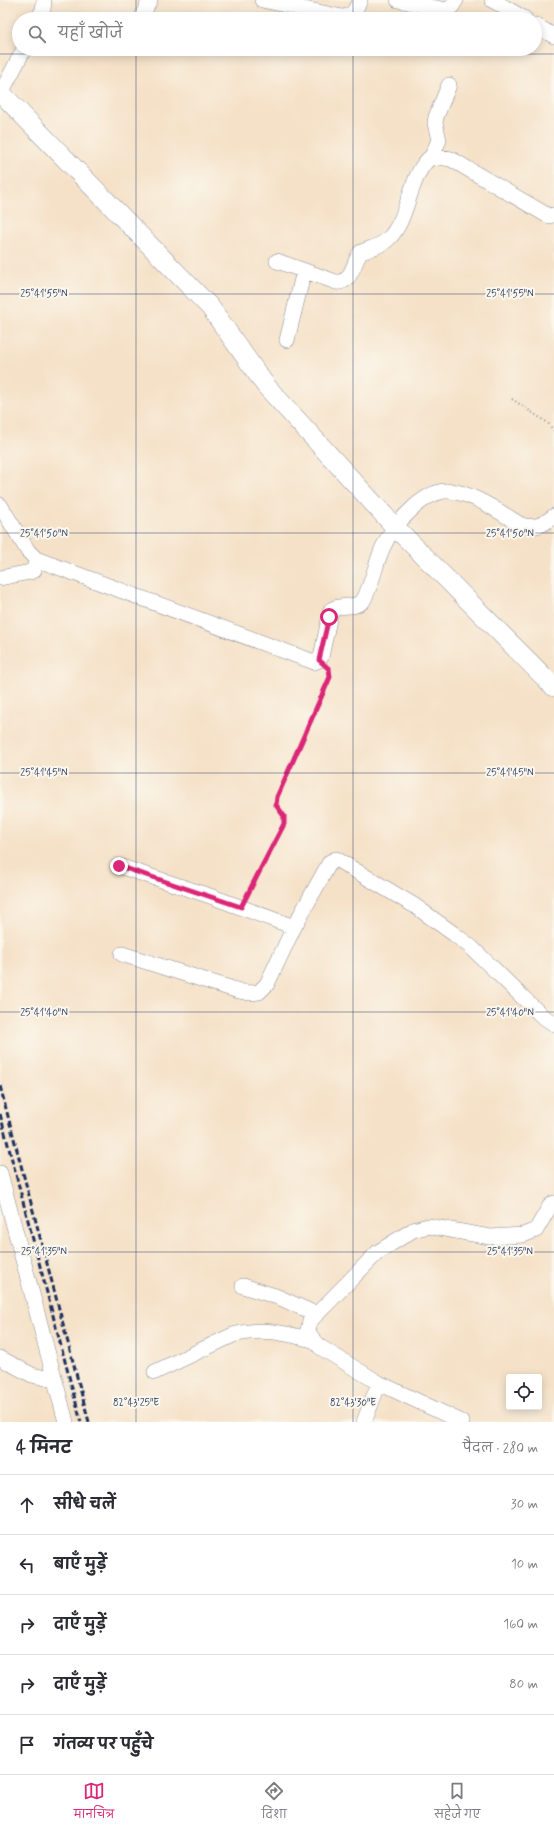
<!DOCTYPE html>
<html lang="hi">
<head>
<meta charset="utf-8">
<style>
  body { margin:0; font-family:Mynerve,"Playpen Sans Deva",sans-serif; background:#f2f2f3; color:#2b2b33 }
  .controls { position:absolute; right:12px; bottom:12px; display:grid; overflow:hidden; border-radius:4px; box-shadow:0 2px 10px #0003 }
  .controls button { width:36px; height:36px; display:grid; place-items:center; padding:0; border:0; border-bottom:1px solid #e1e1e2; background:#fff; color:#2b2b33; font:20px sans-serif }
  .stop { position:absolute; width:12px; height:12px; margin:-9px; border:3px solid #db2777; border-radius:50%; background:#fff }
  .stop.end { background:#db2777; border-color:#fff; box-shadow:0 1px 4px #0008 }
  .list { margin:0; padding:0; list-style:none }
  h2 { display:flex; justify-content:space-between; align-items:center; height:52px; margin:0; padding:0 16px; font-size:17px }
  h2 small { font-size:13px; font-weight:400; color:#7c7c81 }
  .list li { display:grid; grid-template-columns:26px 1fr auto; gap:12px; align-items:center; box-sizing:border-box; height:60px; padding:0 16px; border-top:1px solid #e1e1e2 }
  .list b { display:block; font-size:15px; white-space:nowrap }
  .list em { font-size:13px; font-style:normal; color:#7c7c81 }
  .icon { flex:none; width:22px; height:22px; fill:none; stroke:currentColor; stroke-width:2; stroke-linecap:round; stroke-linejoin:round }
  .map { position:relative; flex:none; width:554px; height:1422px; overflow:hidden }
  .search { position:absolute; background:#fff; box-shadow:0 2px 10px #0003; left:12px; right:12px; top:12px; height:44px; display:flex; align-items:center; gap:10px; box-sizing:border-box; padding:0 14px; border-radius:22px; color:#7c7c81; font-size:15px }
  .sheet { height:352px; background:#fff }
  nav { display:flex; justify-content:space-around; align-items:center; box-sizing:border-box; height:56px; border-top:1px solid #e1e1e2; background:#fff; font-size:11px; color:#7c7c81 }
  nav a { display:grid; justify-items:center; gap:2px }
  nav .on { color:#db2777 }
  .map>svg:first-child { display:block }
</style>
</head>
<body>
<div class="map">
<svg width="554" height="1422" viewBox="0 0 554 1422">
  <rect width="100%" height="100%" fill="#fbf7ec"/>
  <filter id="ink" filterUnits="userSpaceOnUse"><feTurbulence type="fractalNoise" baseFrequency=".025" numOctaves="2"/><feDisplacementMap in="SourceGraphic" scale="8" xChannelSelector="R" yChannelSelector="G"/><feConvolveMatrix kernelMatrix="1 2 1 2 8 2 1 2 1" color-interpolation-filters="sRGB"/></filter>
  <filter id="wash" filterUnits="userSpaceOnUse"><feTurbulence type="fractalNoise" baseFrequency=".012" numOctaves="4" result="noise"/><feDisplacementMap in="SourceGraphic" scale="16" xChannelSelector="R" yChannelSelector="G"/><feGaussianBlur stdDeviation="0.9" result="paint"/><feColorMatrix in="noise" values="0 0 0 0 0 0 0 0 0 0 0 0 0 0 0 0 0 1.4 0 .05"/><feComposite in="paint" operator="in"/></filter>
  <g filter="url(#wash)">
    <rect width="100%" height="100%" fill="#f5e1c7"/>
  </g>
  <g filter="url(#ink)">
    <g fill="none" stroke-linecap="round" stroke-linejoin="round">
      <defs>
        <path id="minor" d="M262 0 342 17C353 17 356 9 360 0
          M398 0 446 10 450 9 456 0
          M492 0 525 19
          M143 14 150 0
          M38 19 43 10 44 0
          M535 25 554 36
          M0 95 24 49
          M432 156 439 140 435 123 436 117 449 85
          M277 261 336 282C352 284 353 262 361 252 370 248 379 247 387 240 410 220 408 174 432 156L451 159 545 214 549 216 554 215
          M287 340 304 271
          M0 505 28 551 36 559 314 662 319 660 321 657 331 610C341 603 353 610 363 601 372 585 375 565 383 547 389 534 399 521 410 511 419 502 430 493 444 491 468 489 501 513 521 525 535 529 543 525 554 516
          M0 578 30 572 34 570 36 559
          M119 866 210 896 294 927
          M122 954 239 991 249 993 259 992 267 984 294 927 330 862 336 859 415 906 454 934 471 947 541 1015 554 1024
          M0 1173 66 1422
          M243 1286 278 1297 316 1314
          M0 1358 32 1375 55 1380
          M155 1372 233 1335C262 1327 284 1333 313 1340
          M364 1422 379 1383
          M462 1422 379 1383 320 1347 310 1335 308 1330 310 1321 378 1252 413 1230 428 1226 490 1237 523 1235 536 1230 550 1206 554 1203"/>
        <path id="major" d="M0 92 210 307 266 386 395 527 554 687"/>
      </defs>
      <use href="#minor" stroke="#888892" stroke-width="16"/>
      <use href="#major" stroke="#888892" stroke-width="20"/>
      <path stroke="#888892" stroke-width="2" stroke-dasharray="1 3" stroke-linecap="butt" d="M512 399 548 423 554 431
        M246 897 283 824 284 816 276 805 277 797 328 684 331 673 327 668"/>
      <use href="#minor" stroke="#fff" stroke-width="15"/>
      <use href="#major" stroke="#fff" stroke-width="19"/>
      <path stroke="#1b2f5e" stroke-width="3" stroke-dasharray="6 3" stroke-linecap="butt" d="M0 1086 89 1422
        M0 1114 81 1422"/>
    </g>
  </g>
  <g fill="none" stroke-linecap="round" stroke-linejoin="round" filter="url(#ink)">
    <path stroke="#db2777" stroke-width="5" d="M119 866 241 907 284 824V816L276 805 277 797 330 677 329 669 319 660 329 617"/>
  </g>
  <path fill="none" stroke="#1b2f5e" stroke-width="1" stroke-opacity="0.45" d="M136 0V19M353 0V19M136 49V1422M353 49V1422M0 54H554M0 294H554M0 533H554M0 773H554M0 1012H554M0 1252H554"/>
  <g font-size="10" text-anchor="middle" fill="#1b2f5e" stroke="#fbf7ec" stroke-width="4" stroke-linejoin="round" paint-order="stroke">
    <text x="44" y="297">25°41'55"N</text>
    <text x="510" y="297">25°41'55"N</text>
    <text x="44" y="537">25°41'50"N</text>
    <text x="510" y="537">25°41'50"N</text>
    <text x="44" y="776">25°41'45"N</text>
    <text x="510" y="776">25°41'45"N</text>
    <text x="44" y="1016">25°41'40"N</text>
    <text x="510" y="1016">25°41'40"N</text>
    <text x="44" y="1255">25°41'35"N</text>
    <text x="510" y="1255">25°41'35"N</text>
    <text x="136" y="1406">82°43'25"E</text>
    <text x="353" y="1406">82°43'30"E</text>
  </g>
</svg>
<div class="controls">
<button><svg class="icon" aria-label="locate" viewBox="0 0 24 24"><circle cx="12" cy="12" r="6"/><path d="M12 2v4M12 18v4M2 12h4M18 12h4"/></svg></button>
</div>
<div class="stop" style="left:329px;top:617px"></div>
<div class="stop end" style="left:119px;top:866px"></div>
<div class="search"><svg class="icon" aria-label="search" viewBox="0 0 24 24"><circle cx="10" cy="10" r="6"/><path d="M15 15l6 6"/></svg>यहाँ खोजें</div>
</div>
<section class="sheet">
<h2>4 मिनट<small>पैदल · 280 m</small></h2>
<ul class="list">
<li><svg class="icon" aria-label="ahead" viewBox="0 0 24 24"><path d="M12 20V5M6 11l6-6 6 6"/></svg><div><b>सीधे चलें</b></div><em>30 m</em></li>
<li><svg class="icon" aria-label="left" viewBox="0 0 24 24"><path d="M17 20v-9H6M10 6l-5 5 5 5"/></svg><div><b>बाएँ मुड़ें</b></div><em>10 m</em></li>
<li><svg class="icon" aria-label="right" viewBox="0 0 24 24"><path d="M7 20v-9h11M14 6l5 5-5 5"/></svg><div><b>दाएँ मुड़ें</b></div><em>160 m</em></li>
<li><svg class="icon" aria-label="right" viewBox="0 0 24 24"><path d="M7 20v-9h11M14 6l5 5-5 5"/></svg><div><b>दाएँ मुड़ें</b></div><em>80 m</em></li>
<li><svg class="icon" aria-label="arrive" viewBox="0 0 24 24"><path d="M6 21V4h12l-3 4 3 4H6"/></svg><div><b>गंतव्य पर पहुँचे</b></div></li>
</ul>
</section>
<nav>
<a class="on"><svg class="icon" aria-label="map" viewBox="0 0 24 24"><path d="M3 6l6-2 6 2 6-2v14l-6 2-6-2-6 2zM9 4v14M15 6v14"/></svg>मानचित्र</a>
<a><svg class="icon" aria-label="directions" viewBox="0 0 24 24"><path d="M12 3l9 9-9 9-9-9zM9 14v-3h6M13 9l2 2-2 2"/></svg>दिशा</a>
<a><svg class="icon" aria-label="saved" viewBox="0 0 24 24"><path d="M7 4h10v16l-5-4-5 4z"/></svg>सहेजे गए</a>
</nav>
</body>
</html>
